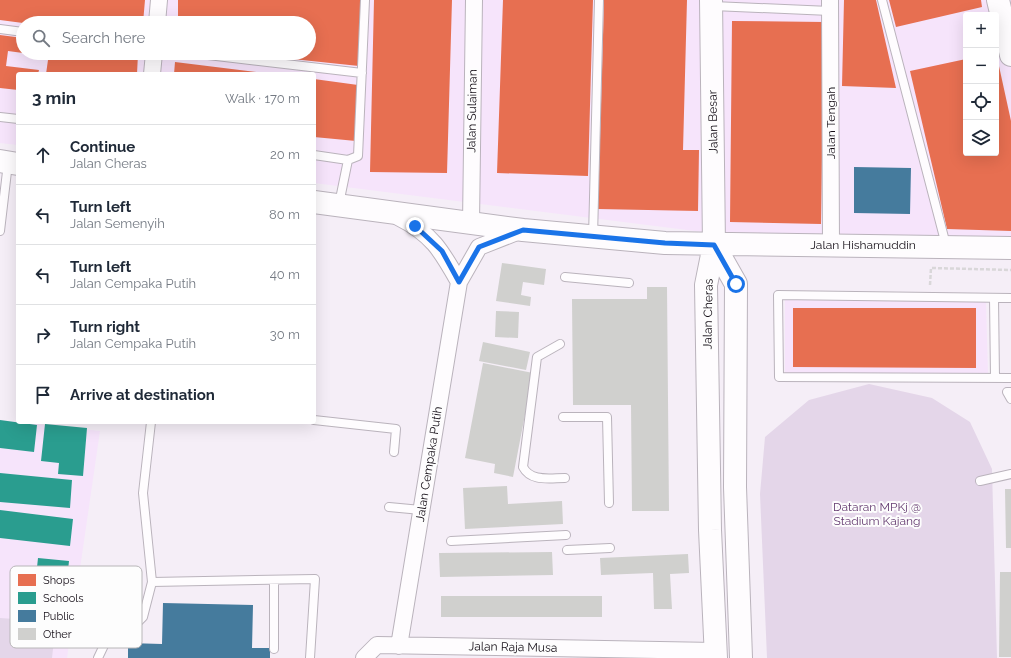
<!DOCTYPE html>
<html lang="en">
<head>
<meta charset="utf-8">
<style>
  body { margin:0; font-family:Raleway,sans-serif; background:#f2f2f3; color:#1f2937 }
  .controls { position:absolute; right:12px; top:12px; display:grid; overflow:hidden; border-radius:4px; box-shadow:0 4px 16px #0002 }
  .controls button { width:36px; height:36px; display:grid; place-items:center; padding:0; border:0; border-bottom:1px solid #e0e1e3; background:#fff; color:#1f2937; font:20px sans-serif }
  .stop { position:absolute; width:12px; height:12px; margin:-9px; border:3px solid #1a73e8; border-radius:50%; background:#fff }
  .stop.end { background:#1a73e8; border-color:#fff; box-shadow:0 1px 4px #0008 }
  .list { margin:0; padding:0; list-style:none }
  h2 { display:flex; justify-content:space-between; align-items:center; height:52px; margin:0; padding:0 16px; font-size:17px }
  h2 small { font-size:13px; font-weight:400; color:#747a83 }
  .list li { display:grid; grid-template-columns:26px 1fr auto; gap:12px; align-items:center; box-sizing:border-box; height:60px; padding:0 16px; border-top:1px solid #e0e1e3 }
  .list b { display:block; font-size:15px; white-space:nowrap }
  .list p { margin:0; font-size:13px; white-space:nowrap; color:#747a83 }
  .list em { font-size:13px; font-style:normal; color:#747a83 }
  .icon { flex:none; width:22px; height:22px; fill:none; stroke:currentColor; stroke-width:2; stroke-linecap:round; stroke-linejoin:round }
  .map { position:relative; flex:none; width:1011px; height:658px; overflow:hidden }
  .search { position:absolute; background:#fff; box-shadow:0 4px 16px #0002; left:16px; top:16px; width:300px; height:44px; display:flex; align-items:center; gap:10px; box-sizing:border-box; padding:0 14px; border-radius:22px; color:#747a83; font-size:15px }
  .panel { position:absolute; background:#fff; box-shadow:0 4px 16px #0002; left:16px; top:72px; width:300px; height:352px; border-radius:4px }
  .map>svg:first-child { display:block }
</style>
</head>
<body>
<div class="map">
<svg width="1011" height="658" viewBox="0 0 1011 658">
  <rect width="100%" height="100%" fill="#f5eef7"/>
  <path fill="#f6e4fb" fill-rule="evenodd" d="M0 0H1011V237L703 232 314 183V74H18V145L0 143ZM966 15H996V153H966ZM23 23H309V53H23Z
    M785 300 986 302 988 374 785 373Z
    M0 420 100 431 67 658H0Z"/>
  <path fill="#e4d6e9" d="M869 384 932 398 970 422 992 469 997 658H767L760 494 765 437 809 400Z
    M0 618 56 622 52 658H0Z"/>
  <path fill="#e76f51" d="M0 0H145L143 23H23L0 20Z
    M178 0H361L359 66 244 54 309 53V23H178Z
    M374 0H452L447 173 370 172Z
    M503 0H593L588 176 497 173Z
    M604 0H687L683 150H699L698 211 598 209Z
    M844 0H876L896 88 842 86Z
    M889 0H981L982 7 896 27Z
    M732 21 824 22 821 224 730 222Z
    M0 35 23 38V53L8 51 6 66 39 70 38 74H18V90L0 88Z
    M32 53H43L42 55Z
    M49 53 138 54 137 74H46Z
    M997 57 1011 121V231L947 229 910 71 966 59V153H996Z
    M175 62 265 73V74H174Z
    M314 79 358 85 356 141 314 137Z
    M793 308H976V368L793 367Z"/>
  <path fill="#2a9d8f" d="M0 420 37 425 34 452 0 448Z
    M45 424 87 428 83 476 58 474 59 463 41 461Z
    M0 473 72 480 70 508 0 502Z
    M0 510 73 519 70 546 0 538Z
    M38 558 69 561 64 608 33 605Z"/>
  <path fill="#457b9d" d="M854 167 911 168 910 214 854 213Z
    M163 603 253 605 252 648H270V658H128V643L162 644Z"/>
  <path fill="#d0d0ce" d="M502 263 546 269 544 285 523 282 521 295 531 297 530 306 496 301Z
    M647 287H667L669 511H632L631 405H573L572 299H647Z
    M496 311 519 312 518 338 495 337Z
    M483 342 530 352 526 370 479 361Z
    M483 363 533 373 513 477 494 473 495 464 465 458Z
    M507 486 508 504 562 501 563 524 465 529 463 488Z
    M1005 489H1011V548H1006Z
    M552 552 553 575 440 577 439 553Z
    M688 554 689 573 670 574 672 609H654L653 573 601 575 600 558Z
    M1000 572H1011V657H999Z
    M441 596H602V617H441Z"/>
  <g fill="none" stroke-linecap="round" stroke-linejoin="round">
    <defs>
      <path id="lane" d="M882 0 946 245
        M713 6 830 11
        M0 29 23 32
        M191 53 362 73
        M0 117 18 119
        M314 155 348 160 358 156 365 0
        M339 204 348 160
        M0 231 8 163
        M593 237 599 0
        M565 277 629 283
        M994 298 995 378
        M1011 298 778 295 779 377 1011 378
        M560 344 537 357 523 467C531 482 549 478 565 478
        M1011 392H1007L1011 399
        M563 417H607L609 503
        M314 420 396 429 394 452
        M980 481 1011 474
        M389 507 421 510
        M451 541 566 535
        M567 550 610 548
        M152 582 315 579 310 658
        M274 649V580
        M98 658 107 639 115 633 137 623 143 617 152 582 143 493 151 422"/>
      <path id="street" d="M830 0 831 245
        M157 23 159 0
        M152 74 154 53
        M398 217C432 234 441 250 459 282
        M471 223 474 0
        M399 646 459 282 479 247 522 230
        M364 658 377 645 715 651"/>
      <path id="primary" d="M711 0 714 245 706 285 710 530 716 658
        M998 0 1011 55
        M0 161 18 164
        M314 202 523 230 665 243 1011 248
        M714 245 736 284 735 487 741 658"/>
    </defs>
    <use href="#lane" stroke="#bab3bc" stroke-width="10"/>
    <use href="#street" stroke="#bab3bc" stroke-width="18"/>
    <use href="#primary" stroke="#bab3bc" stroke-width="24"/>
    <path stroke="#d9d7d9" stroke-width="2.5" stroke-dasharray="4 2" stroke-linecap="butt" d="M930 285 931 268 1011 270"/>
    <use href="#lane" stroke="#fefcfe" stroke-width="8"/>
    <use href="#street" stroke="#fefcfe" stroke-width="16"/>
    <use href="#primary" stroke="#fefcfe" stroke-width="22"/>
  </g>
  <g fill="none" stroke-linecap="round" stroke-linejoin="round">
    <path stroke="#1a73e8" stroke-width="5" d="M415 226 442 251 459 282 479 247 523 230 665 243 714 245 736 284"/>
  </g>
  <g text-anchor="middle" stroke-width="4" stroke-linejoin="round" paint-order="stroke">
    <g font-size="12" fill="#160f18" stroke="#fdfdfd">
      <text transform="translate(472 111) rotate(-89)" y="4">Jalan Sulaiman</text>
      <text transform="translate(713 122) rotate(-91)" y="4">Jalan Besar</text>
      <text transform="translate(831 123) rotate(-90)" y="4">Jalan Tengah</text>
      <text x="863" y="249">Jalan Hishamuddin</text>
      <text transform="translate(708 314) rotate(-89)" y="4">Jalan Cheras</text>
      <text transform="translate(429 464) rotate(-81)" y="4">Jalan Cempaka Putih</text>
      <text transform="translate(513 647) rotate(1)" y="4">Jalan Raja Musa</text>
    </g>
    <g font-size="12" fill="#63396f" stroke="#fdfdfd">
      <text x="877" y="511">Dataran MPKj @<tspan x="877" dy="14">Stadium Kajang</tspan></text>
    </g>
  </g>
  <rect x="10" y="566" width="132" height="82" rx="6" fill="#fdfdfd" stroke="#b8b6b8" stroke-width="1"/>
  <rect x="18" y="574" width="18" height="12" fill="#e76f51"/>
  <rect x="18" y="592" width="18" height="12" fill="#2a9d8f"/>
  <rect x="18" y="610" width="18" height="12" fill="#457b9d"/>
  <rect x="18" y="628" width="18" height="12" fill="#d0d0ce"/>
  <g font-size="11" fill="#160f18">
    <text x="43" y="584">Shops</text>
    <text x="43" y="602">Schools</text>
    <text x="43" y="620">Public</text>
    <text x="43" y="638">Other</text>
  </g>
</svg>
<div class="controls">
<button>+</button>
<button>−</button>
<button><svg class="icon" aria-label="locate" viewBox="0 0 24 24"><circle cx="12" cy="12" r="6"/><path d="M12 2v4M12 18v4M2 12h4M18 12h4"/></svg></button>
<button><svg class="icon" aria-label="layers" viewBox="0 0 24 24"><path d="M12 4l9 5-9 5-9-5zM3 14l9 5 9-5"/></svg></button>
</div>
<div class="stop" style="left:736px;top:284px"></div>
<div class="stop end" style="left:415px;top:226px"></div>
<div class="search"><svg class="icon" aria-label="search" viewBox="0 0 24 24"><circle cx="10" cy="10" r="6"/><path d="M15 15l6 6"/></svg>Search here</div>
<section class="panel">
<h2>3 min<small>Walk · 170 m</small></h2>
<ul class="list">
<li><svg class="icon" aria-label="ahead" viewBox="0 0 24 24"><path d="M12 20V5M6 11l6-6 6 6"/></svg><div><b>Continue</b><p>Jalan Cheras</p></div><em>20 m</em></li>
<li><svg class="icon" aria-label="left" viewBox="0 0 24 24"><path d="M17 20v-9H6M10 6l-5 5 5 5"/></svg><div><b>Turn left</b><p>Jalan Semenyih</p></div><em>80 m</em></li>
<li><svg class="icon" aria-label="left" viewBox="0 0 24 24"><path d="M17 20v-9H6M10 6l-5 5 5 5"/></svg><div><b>Turn left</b><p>Jalan Cempaka Putih</p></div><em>40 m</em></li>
<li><svg class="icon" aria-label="right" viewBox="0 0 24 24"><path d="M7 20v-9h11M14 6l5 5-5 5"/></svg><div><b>Turn right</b><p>Jalan Cempaka Putih</p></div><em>30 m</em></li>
<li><svg class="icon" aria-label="arrive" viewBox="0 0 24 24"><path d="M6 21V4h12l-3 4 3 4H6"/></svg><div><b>Arrive at destination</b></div></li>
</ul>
</section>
</div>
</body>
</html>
